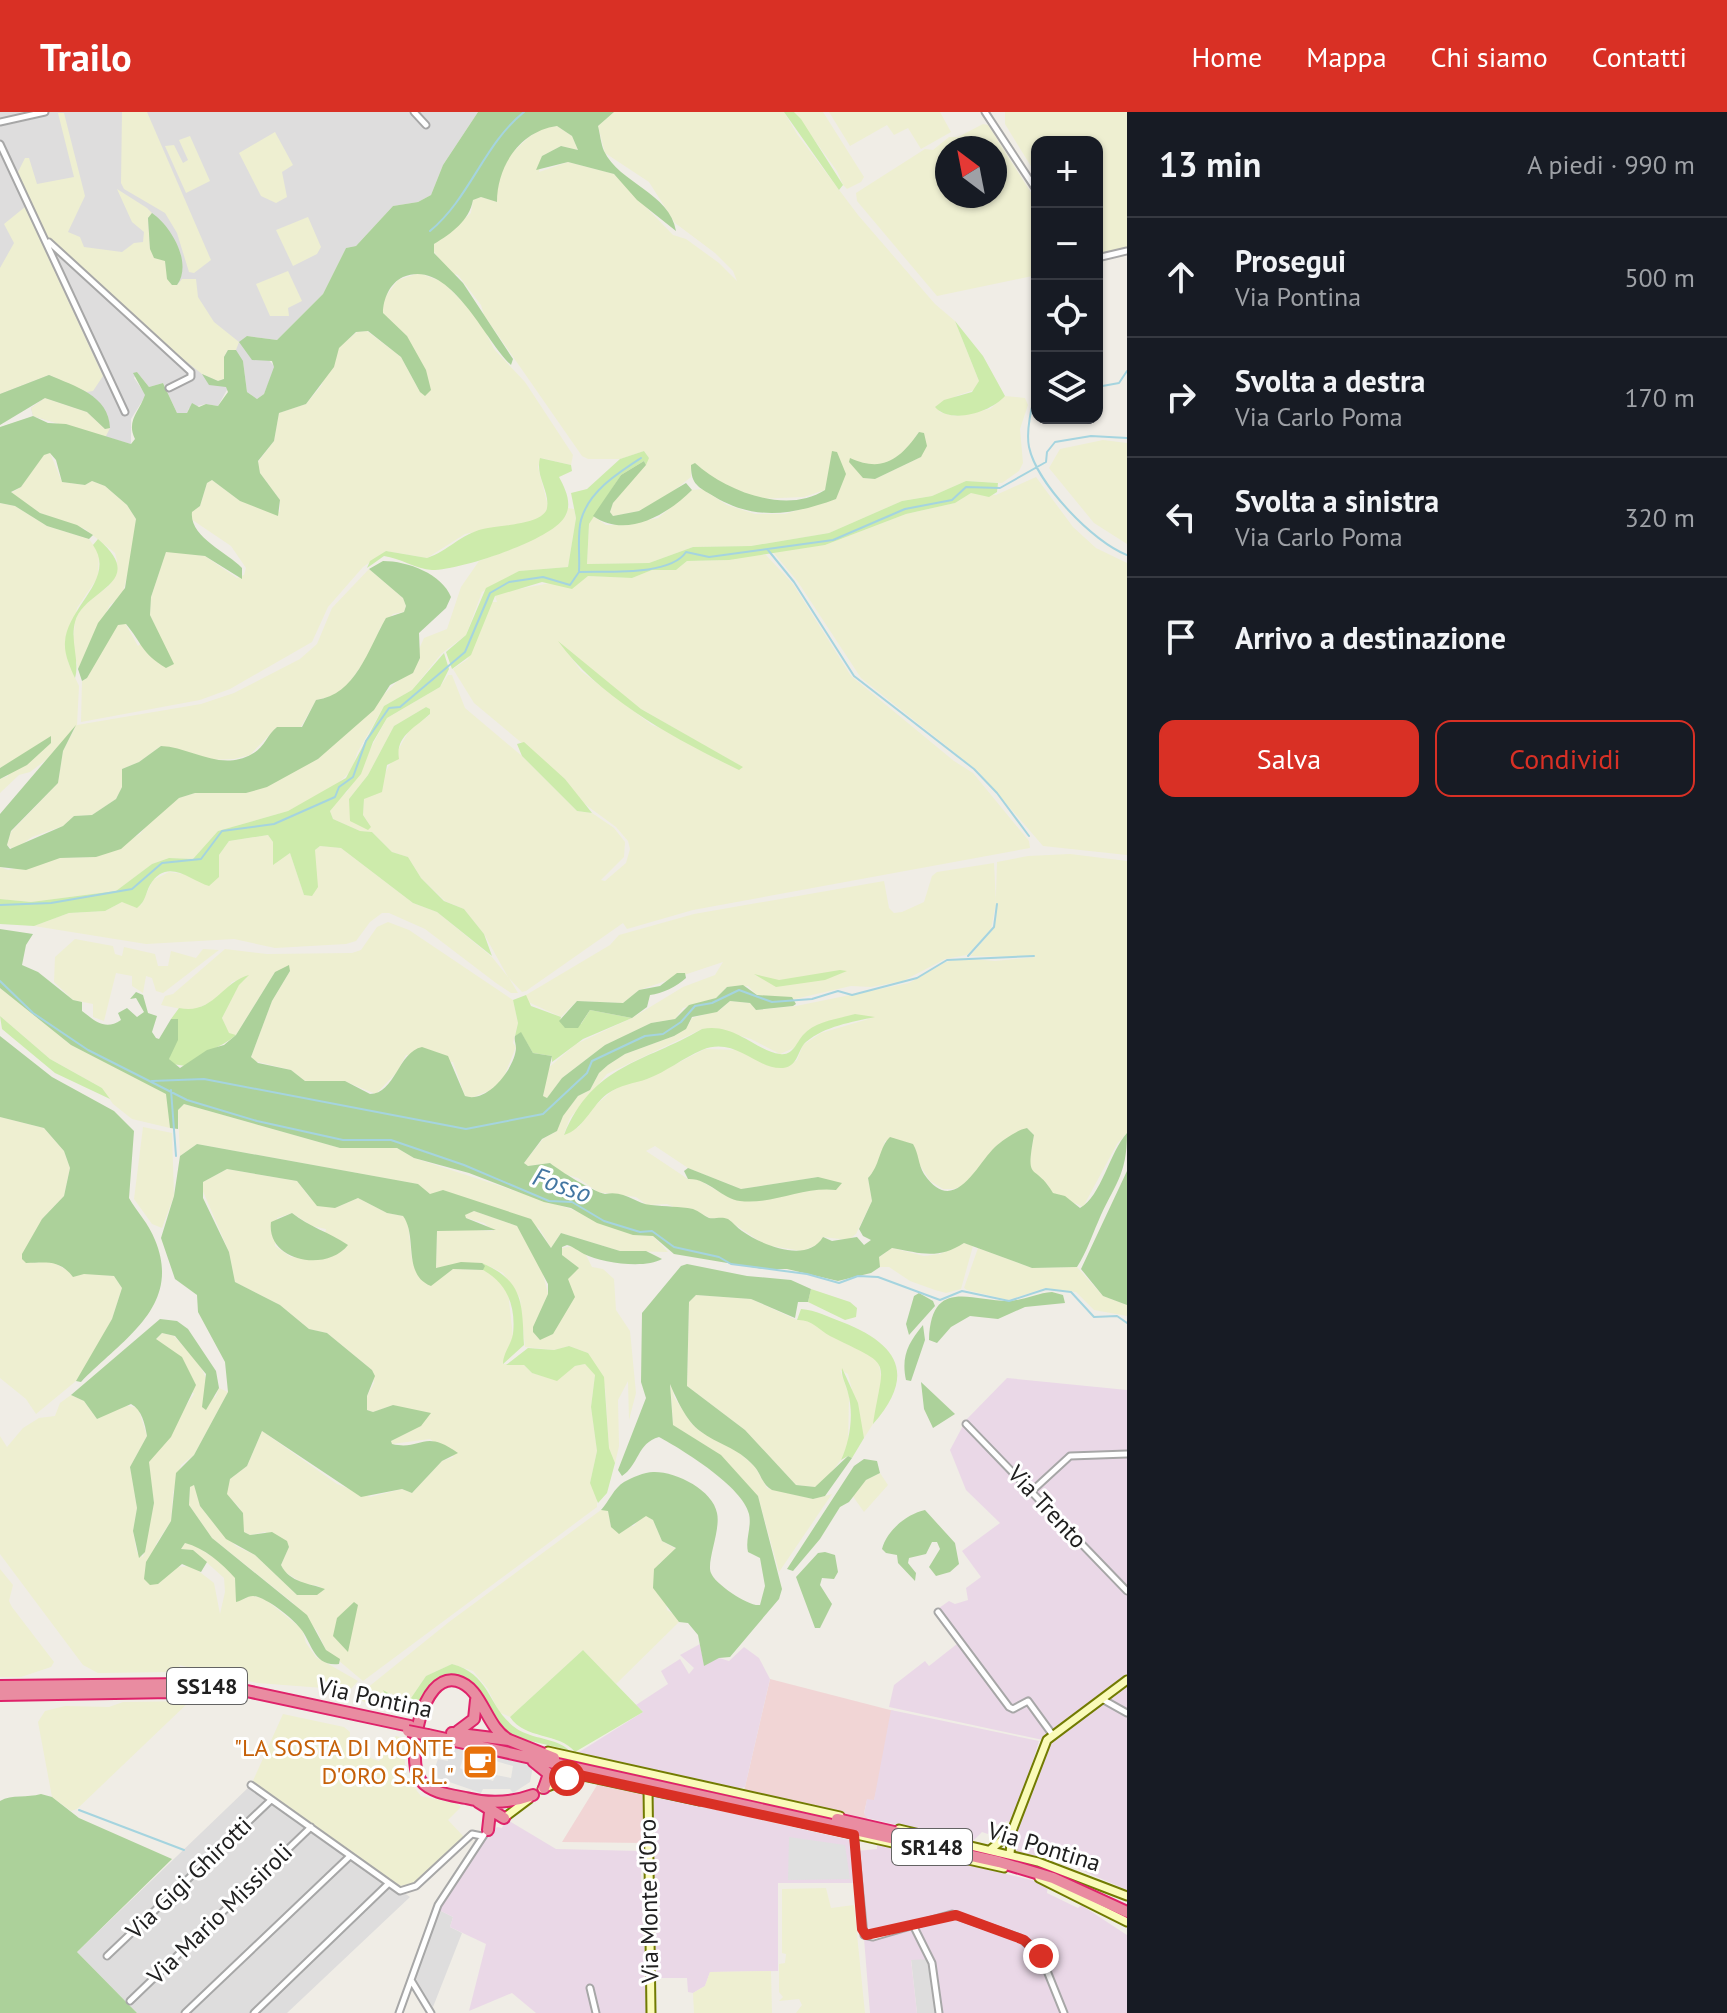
<!DOCTYPE html>
<html lang="it">
<head>
<meta charset="utf-8">
<style>
  body { margin:0; font-family:"PT Sans",sans-serif; background:#20242c; color:#f1f3f6 }
  .controls { position:absolute; right:24px; top:24px; display:grid; overflow:hidden; border-radius:16px; box-shadow:0 2px 6px #0004 }
  .controls button { width:72px; height:72px; display:grid; place-items:center; padding:0; border:0; border-bottom:2px solid #363941; background:#171b24; color:#f1f3f6; font:40px sans-serif }
  .compass { position:absolute; left:935px; top:24px; width:72px; height:72px; border-radius:50%; background:#171b24; box-shadow:0 2px 6px #0004; rotate:328deg }
  .stop { position:absolute; width:24px; height:24px; margin:-18px; border:6px solid #d93025; border-radius:50%; background:#fff }
  .stop.end { background:#d93025; border-color:#fff; box-shadow:0 2px 8px #0008 }
  .list { margin:0; padding:0; list-style:none }
  h2 { display:flex; justify-content:space-between; align-items:center; height:104px; margin:0; padding:0 32px; font-size:34px }
  h2 small { font-size:26px; font-weight:400; color:#9ea1a6 }
  .list li { display:grid; grid-template-columns:52px 1fr auto; gap:24px; align-items:center; box-sizing:border-box; height:120px; padding:0 32px; border-top:2px solid #363941 }
  .list b { display:block; font-size:30px; white-space:nowrap }
  .list p { margin:0; font-size:26px; white-space:nowrap; color:#9ea1a6 }
  .list em { font-size:26px; font-style:normal; color:#9ea1a6 }
  .actions { display:flex; gap:16px; padding:24px 32px }
  .actions a { flex:1; padding:18px 0; border:2px solid #d93025; border-radius:16px; text-align:center; font-size:28px; color:#d93025 }
  .actions .main { background:#d93025; color:#fff }
  .icon { flex:none; width:44px; height:44px; fill:none; stroke:currentColor; stroke-width:2; stroke-linecap:round; stroke-linejoin:round }
  .map { position:relative; flex:none; width:1127px; height:1901px; overflow:hidden }
  header { display:flex; align-items:center; gap:48px; box-sizing:border-box; height:112px; padding:0 40px; background:#d93025; color:#fff }
  header strong { font-size:38px }
  nav { display:flex; gap:44px; margin-inline-start:auto; font-size:28px }
  main { display:flex }
  aside { flex:1; background:#171b24 }
  .map>svg:first-child { display:block }
</style>
</head>
<body>
<header>
<strong>Trailo</strong>
<nav><a>Home</a><a>Mappa</a><a>Chi siamo</a><a>Contatti</a></nav>
</header>
<main>
<div class="map">
<svg width="1127" height="1901" viewBox="0 0 1127 1901">
  <rect width="100%" height="100%" fill="#f0ede6"/>
  <path fill="#dedddd" d="M0 0H478L443 53 431 83 418 90 393 94 356 134 346 136 323 182 277 228 247 224 275 255 264 282 257 287 247 280 243 249 218 294 206 292 189 296 187 301H177L163 271 149 275 137 260 134 266 146 283 131 307V332L33 304 31 296 45 286 0 282Z
    M251 1673 410 1785 287 1901H137L77 1840Z
    M439 1798 453 1805 450 1815 462 1821 433 1895 414 1868Z
    M911 1847H930L939 1901H917Z"/>
  <path fill="#f1d5d5" d="M770 1567 894 1599 874 1689 867 1688 864 1701 868 1703 867 1708 744 1679Z
    M599 1670 644 1679 645 1731 562 1730Z"/>
  <path fill="#ead8e7" d="M1007 1266 1127 1278V1565L1043 1628 889 1595 894 1573 925 1549 929 1554 962 1528 939 1496 949 1489 955 1492 968 1488 966 1476 981 1465 962 1439 1000 1411 966 1378 950 1338 966 1308Z
    M700 1532 704 1553 719 1546 729 1549 744 1535 759 1546 770 1567 745 1675 733 1678 696 1666 693 1668 576 1642 643 1600 636 1593 668 1572 661 1559 680 1547 689 1562 694 1556 680 1543Z
    M1127 1574V1778L1065 1751 1015 1739V1722L1048 1633 1056 1624Z
    M891 1598 1039 1629 1014 1711 1006 1709 1004 1714 991 1711 988 1722 982 1720 972 1730 867 1706 864 1702 867 1687 874 1688Z
    M650 1683 850 1728 853 1771H778V1859L710 1860 705 1874 693 1881 688 1880 687 1866H655Z
    M506 1707 556 1737 640 1739 647 1901H536L512 1881 469 1899 486 1832 450 1815 453 1805 439 1798 483 1728 497 1715 502 1716Z
    M877 1731 1048 1772 1047 1781 1078 1796 1081 1793 1127 1823V1901H939L930 1847 911 1848 917 1901H870L857 1739 877 1737Z"/>
  <path fill="#eeefd1" fill-rule="evenodd" d="M122 0H147L211 148 194 161 189 160 177 121 165 101 124 77 121 71Z
    M614 0H784L797 22 858 103 935 192 955 209 979 269 977 277 956 284 939 300 955 304 990 297 1005 284 1025 286 1028 293 1020 317 1023 351 1019 359 1002 371 966 369 932 384 902 389 829 421 751 434 693 435 649 451 587 452 589 412 593 404 606 413H622L658 406 692 378 702 377 727 393 755 402H785L835 387 829 344 831 359 825 378 804 385 759 387 707 365 699 355 691 353V365L666 385 639 399 613 404 610 400 613 391 649 346 644 339 620 347H588L582 344 484 203 481 193 458 163 450 161 434 140V132L471 101 473 88 481 85 497 90V69L510 43 529 25 543 16 557 14 572 24 578 38 561 34 542 44 539 60 568 50 614 62 673 123 686 127 719 151 737 169 733 159 715 141 675 111 649 70 605 41 598 14ZM919 320 921 345 875 367 863 366 850 347 873 354 887 352 905 340Z
    M794 0H823L864 65 861 70 847 77 843 73 837 59Z
    M829 0H940L951 20 921 37 908 16 894 23 887 13 850 34Z
    M1005 0H1127V136L1097 142V30H1037V64L1005 12Z
    M58 1H64L85 84 68 120 80 125 84 135 122 140 134 131 143 130 144 120 132 110 117 77 147 96 152 101 148 106 150 137 165 149 172 173H177L182 167H196L198 185 214 210 239 230 236 238H228L224 245V267L218 269 202 262 124 200 46 125 17 62 25 46H29L37 72 74 65Z
    M983 12 988 13 1037 90V163L937 184 857 89 856 81 925 37 933 38 949 25H958ZM947 36H995V84H947Z
    M275 20 293 53 282 60 287 85 276 91 261 84 239 41Z
    M190 24 210 69 186 81 165 34 174 33 183 51 188 48 179 28Z
    M25 95 103 264 93 279 87 280 49 263 0 282V156L14 131 4 112Z
    M308 105 321 135 317 142 293 154 276 118Z
    M288 159 302 189 288 196 289 204H270L256 172Z
    M419 161 443 170 479 207 494 237 525 270 573 343 571 353 541 346 538 355 548 394 545 402 533 409 465 422 427 446 386 439 363 455 328 495 312 530 230 577 200 588 81 610 82 569 87 566 109 523 117 513 125 511 138 534 157 518 150 503 151 485 166 439 205 444 237 466 244 463 246 456 231 434 191 407V400L200 394 207 371 212 368 240 389 280 400V388L260 361 258 350 274 329 279 301 306 292 321 274 338 236 357 220 367 219 401 245 420 280 407 224 389 209 383 201V188L398 168Z
    M45 286 87 300 105 317 110 316 105 326 33 304 31 296Z
    M1103 328 1127 331V432L1094 411 1049 356 1060 337Z
    M50 341 62 370 85 373 92 369 105 374 127 393 136 407 133 441 122 484 110 493 78 557 73 535 75 507 83 494 110 473 117 449 115 441 85 417 40 401 11 381 21 375 44 342Z
    M1036 365 1073 415 1096 436 1127 451V743L1043 734 978 659 861 566 798 470 773 440 825 433 906 402 955 391 971 381 996 383Z
    M0 391 15 394 47 414 89 427 99 441 98 465 77 496 68 550 79 574 77 613 201 592 234 581 300 547 317 532 332 496 369 457 403 486 406 494 404 500 393 502 380 516 373 537 347 574 337 583 316 588 301 615H277L250 643 234 647 207 648 161 634 139 650 122 657V675L116 687 92 703 74 704 63 714 32 725 14 738 7 733 11 720 58 671 63 639 75 616 46 648 30 660 19 663 0 681V667L8 664 7 652 0 656Z
    M568 396 574 397 576 406 568 455 519 459 482 480 466 523 441 542 412 578 384 594 357 641 352 658 335 674 288 699 218 719 193 747 169 746 152 752 116 779 31 790 0 787V755L8 758 60 746 96 745 140 722 152 706 179 686 195 681H246L318 647 420 547 419 537 424 526 447 517 461 475 479 449 522 433 566 403Z
    M748 443H766L793 472 851 564 954 649 973 661 1029 729 1030 736 693 798 627 817 623 811 526 879 522 880 509 866 518 881H511L496 871 425 817 389 801H382L370 810 356 829 346 832 275 836 234 827 146 832 34 814 69 801 105 799 122 790 141 793 153 768 169 760 191 763 197 768 219 765V743L229 729 268 723 273 730V752L290 741 304 783 315 738 320 734 341 736 413 791 437 800 492 845 508 865 484 822 464 797 445 789 421 766 408 745 392 740 372 720 360 719 333 707 330 699 333 691 347 680 387 606 440 575 448 563H452L465 596 522 644 577 699 592 701 614 716 625 730 624 745 601 768 605 769 626 751 630 737 628 729 616 715 582 690 565 667 474 591 453 557 468 547 490 490H497L495 484 502 480 588 464 632 466 652 458H676L687 449 729 448ZM559 529 572 544 641 597 742 655 718 648 673 621 652 613 581 559ZM426 595 430 597V603L410 617 385 661 364 687 363 703 371 715 349 687 368 663 394 614Z
    M1070 742 1127 749V1021L1117 1032 1083 1095 1052 1081 1047 1072 1034 1063 1029 1051 1034 1023 1027 1016 964 1074 953 1077H943L930 1069 918 1050 916 1038 885 1029 879 1053 868 1066 872 1089 856 1122 848 1128 823 1125 819 1132 802 1139 765 1133 728 1108 710 1106 692 1097H678L667 1092 647 1093 636 1085 598 1080 578 1066 558 1060 550 1051 528 1054 524 1051 543 1027 557 1019 562 1004 578 984 590 978 599 961 608 953 625 942 674 924 689 912 692 906 720 898 730 889 750 891 756 898 796 894 909 871 946 850 961 846 995 849 1037 845 970 844 995 815 997 750 1028 744ZM855 902 872 906 821 921 803 933 797 948 787 955 774 954 742 938 705 937 647 967 627 970 612 979 591 997 579 1015 564 1022 570 1006 607 962 702 917H718L751 927 780 942 796 935 804 922ZM655 1034 688 1056 741 1077 818 1065 836 1078 820 1076 746 1089 730 1086 697 1067H688L646 1039Z
    M994 751 996 791 991 817 967 843 945 847 903 869 871 875 851 874 795 887 757 883 748 874 727 875 716 886 683 896 675 907 651 911 605 933 562 966 547 986 543 985 547 957 576 932 632 906 683 875 715 863 723 850 639 878 623 891 577 889 561 905 526 889V883L610 833 619 823 694 802 884 769 889 796 894 801 902 800 924 790 932 764 937 760Z
    M388 810 409 818 513 888 518 911 513 931 516 935 503 967 491 978 471 986 465 984 453 950 406 943 397 960 376 982 344 969H305L291 958 254 949 251 945 272 889 290 859 275 860 236 923 229 922 222 906 239 872 247 865 232 870 221 885 192 899 161 893 165 884 173 882 225 837 267 842 352 841 361 838 377 815Z
    M75 827 113 834 115 842 122 844 124 835 155 842 158 854H168L171 839 196 846 203 837 219 838 163 881 156 879 152 866 146 864 143 881 132 874V864L116 861 104 909 93 905V892L73 888 54 870 55 845Z
    M0 876 71 933 167 982 170 1016 132 1007 113 992 102 976 50 947 0 904Z
    M184 992 340 1036H397L414 1046 653 1124 668 1140 620 1139 561 1121 551 1136 539 1116 430 1082 417 1072 197 1032 180 1044 178 998Z
    M0 1005 44 1016 64 1039 70 1056 64 1084 42 1107 33 1151 51 1149 70 1160 114 1164 122 1176 112 1207 87 1254 76 1269 36 1302 26 1287 0 1266Z
    M143 1015 172 1021 174 1084 162 1116 152 1112 134 1087Z
    M227 1057 297 1069 310 1086 335 1096 358 1086 387 1101 403 1104 408 1111 412 1148 446 1162 453 1157 483 1158 495 1164 508 1180 513 1225 503 1252 524 1253 532 1261 557 1268 575 1254 585 1252 595 1262 591 1295 597 1339 590 1371 597 1382V1395L363 1569 326 1538 317 1519 293 1491 212 1426 189 1393 190 1375 193 1372 197 1378 200 1394 215 1413 236 1434 255 1443 297 1483 320 1474 304 1472 285 1460 281 1453 289 1435 265 1420 250 1423 244 1420 240 1396 227 1383 225 1375 230 1367 247 1354 262 1319 337 1372 370 1385 402 1377 412 1381 442 1349 454 1345 430 1327 392 1332 391 1329 421 1313 410 1299 393 1293 373 1300 367 1298V1284L374 1271 372 1258 327 1221 309 1217 280 1193 235 1170 229 1140 202 1077 203 1070ZM292 1101 312 1114 326 1117 319 1147 291 1145 275 1134 277 1106Z
    M474 1099 517 1114 541 1154 548 1182 533 1220 571 1161 578 1156 562 1143V1136L573 1134 586 1143 592 1155 603 1157 614 1167 616 1198 630 1219 636 1281 629 1308 628 1269 618 1288 619 1334 615 1351 609 1336 605 1275 588 1241 569 1234 554 1238 525 1235 520 1186 503 1161 493 1156 482 1151 436 1156 437 1119 443 1116 493 1119 484 1111 466 1106 464 1103Z
    M964 1131 973 1134 961 1177 946 1181 935 1178 910 1169 889 1155H880L878 1146 892 1136 924 1144 940 1142Z
    M978 1136 1032 1156 1077 1155 1103 1184 1127 1193V1204L1094 1198 1076 1180 1045 1176 1008 1188 967 1178 964 1176Z
    M696 1183 751 1187 797 1208H806L873 1244 879 1253 883 1276 873 1312 864 1326 848 1262 840 1258 849 1284 848 1332 841 1348 823 1371 815 1375 796 1373 745 1318 687 1274 689 1190Z
    M162 1221 174 1224 200 1253 215 1286 219 1276 228 1280 194 1343 181 1353 173 1381 171 1409 156 1432 158 1472 176 1455 192 1454 214 1471 220 1502 225 1480 224 1466 193 1438 181 1437 185 1431 194 1433 225 1453 236 1466 245 1487 249 1483 265 1487 302 1517 306 1531 316 1545 358 1569 350 1578 257 1571 179 1553 181 1557 169 1560 98 1561 83 1553 0 1442V1324L7 1335 23 1316 39 1306 55 1304 60 1291 71 1283 84 1289 97 1307 125 1293 138 1296 147 1324 130 1355 137 1396 133 1419 137 1441 143 1445 154 1391 148 1350 194 1282 156 1228Z
    M670 1266 674 1285 692 1312 701 1320 733 1335 755 1355 767 1376 813 1387 832 1382 779 1460 758 1384 673 1313Z
    M880 1361 888 1373 864 1400 852 1383 866 1368Z
    M601 1398H608L611 1415 634 1414 641 1404 646 1403 653 1408 662 1429 676 1437 668 1447 659 1451 667 1498 677 1504 679 1510 616 1572 583 1538 510 1605 499 1600 488 1577 473 1559 452 1552 426 1564 407 1592 391 1581 392 1596 373 1595 356 1585 449 1510Z
    M0 1457 13 1473 9 1489 12 1495 54 1550 51 1555 21 1565H0Z
    M190 1589 77 1697 71 1699 52 1685 38 1610 45 1599 65 1594 109 1595 123 1590Z
    M283 1602 344 1615 350 1620 349 1638 379 1649 389 1630 396 1624 403 1626 406 1665 421 1684 458 1692 461 1695 448 1708 464 1725 415 1771 400 1774 252 1671Z
    M826 1776 831 1796 854 1793 865 1901H796L802 1893 799 1887 779 1889 783 1885 779 1880V1852L785 1851 786 1842 782 1841V1777Z
    M771 1859 772 1901H694L693 1881 705 1874 710 1860Z"/>
  <path fill="#cdebab" d="M784 0H794L801 7 843 73 839 78Z
    M955 209 983 244 1005 284C991 300 951 313 935 295L944 288 972 280 979 269Z
    M644 339 649 346 646 353 644 349 621 363 589 412 587 452 649 451 693 435 751 434 829 421 902 389 932 384 966 369 998 371 997 380 989 385 971 381 955 391 906 402 825 433 729 448 687 449 676 458H652L632 466 588 464 572 477 542 470 495 484 471 543 452 557 446 540 466 523 486 476 519 459 568 455 576 406 571 381 587 377 620 347Z
    M540 346 571 353 572 359 559 365C566 378 573 393 564 406 549 429 460 458 432 458 416 457 400 446 384 444L367 456 370 449 386 439 427 446C448 439 461 422 483 417 497 413 544 413 547 396 550 379 535 364 540 346Z
    M98 427C150 472 83 477 75 510 70 529 80 549 75 566 70 555 64 542 65 530 67 495 117 467 93 433Z
    M558 529 641 597 743 655 739 658C675 627 600 587 558 529Z
    M444 541 449 557 440 575 387 606 373 630 361 662 330 699 333 707 360 719 372 720 392 740 408 745 421 766 444 789 464 797 484 822 492 844 437 800 413 791 341 736 320 734 315 738 318 775 312 784 304 783 290 741 273 753V730L268 723 229 729 219 743V765L209 774C191 769 167 744 150 773 145 782 146 789 137 796L122 790 105 799 69 801 34 814 0 812V787L31 790 116 779 152 752 169 746 193 747 218 719 288 699 346 666 384 594 412 578Z
    M426 595 430 597V602C415 616 395 624 399 647L387 653 382 680 364 687 363 703 371 715 368 718 350 709 349 687 368 663 394 614Z
    M524 630 565 667 592 701 577 699 522 644 517 632Z
    M840 858 847 859 825 868 776 875 754 862 779 868Z
    M249 863 239 873 222 906 229 921 236 923C220 937 202 939 186 954L172 952 169 947 178 907H171L179 896C213 903 221 871 249 863Z
    M526 883 531 894 561 905 560 909 581 912 590 898 632 906 583 927 552 950V944L533 941 521 921 515 924 518 911 513 888Z
    M855 902 875 905C852 910 825 914 806 930 797 938 799 954 783 956 756 958 736 924 702 938 683 946 666 960 647 967 633 972 621 972 607 982 592 993 583 1018 564 1023 593 952 644 951 702 917 734 910 756 939 780 942 793 944 796 931 803 923 815 909 838 907 855 902Z
    M0 904 50 947 102 976 110 987 55 961 2 917Z
    M482 1151C524 1169 522 1192 524 1233L503 1252C503 1241 511 1233 513 1222 516 1194 507 1171 483 1158Z
    M811 1177 850 1190 857 1196 856 1205 845 1208 808 1190Z
    M801 1197C816 1198 828 1205 842 1210 898 1232 917 1262 873 1312 884 1243 894 1256 830 1224 818 1217 811 1207 797 1208Z
    M569 1234 588 1241 604 1265 609 1336 615 1351 607 1381 598 1391 590 1371 597 1339 591 1295 595 1263 585 1252 575 1254 557 1269 532 1261 524 1253H506L528 1236 554 1238Z
    M842 1256 858 1291 864 1326 852 1346 848 1344 841 1348C850 1329 854 1302 848 1281 846 1272 841 1265 842 1256Z
    M583 1538 643 1600 575 1640C559 1620 525 1628 510 1605Z
    M452 1552C492 1563 487 1596 517 1617 532 1627 556 1626 569 1638L509 1624 493 1611 477 1575 458 1563C433 1563 428 1580 419 1599L392 1596 383 1578 407 1592 426 1564Z"/>
  <path fill="#acd19a" d="M478 0H614L598 14C600 22 601 32 604 39 619 71 670 81 676 119L637 88 614 62 568 50 536 58 542 44 561 34 578 38 572 24 557 14C520 19 497 54 497 90L481 85 473 88C469 109 452 121 434 132V141L463 171 513 247 511 253C484 228 450 145 403 165 390 171 383 187 383 201L407 224 426 258 431 278 425 284 420 280 401 245 368 219 356 220 339 236 334 255 306 292 279 301 274 329 258 349 260 361 280 388 278 404 240 389 212 368 207 371 200 394 192 400C189 425 227 440 242 456V467L205 444 166 440 151 485 150 503 174 552 166 556C141 541 142 531 126 512L118 513 87 566 82 569 78 557 98 511 125 476 136 407 127 393 105 374 92 369 85 373 62 370 56 348 50 341 44 343 21 375 11 380 40 401 77 413 93 423 89 427 47 414 15 394 0 391V315L33 304 48 311 66 312 131 332 135 327C126 309 139 300 145 283L133 261 137 260 149 275 163 271 177 301H187L192 291 199 295 206 292 218 294 228 280 226 275 209 273 202 262 218 269 224 267V245L228 238H236L243 249 247 280 257 287 264 282 274 255 272 249 252 248 239 230 247 224 277 228 323 182 346 136 356 134 393 94 418 90 431 83 443 53Z
    M152 101C171 114 193 151 177 173H172L167 167 165 149 154 146 150 137 148 106Z
    M49 263C74 274 109 283 110 316L105 317 87 300 45 286 0 313V282Z
    M919 320 924 321 927 334 921 345 875 367 863 366 849 350 850 346C883 361 900 347 919 320Z
    M832 339 837 340 846 362 836 387C790 404 752 409 710 382 696 374 691 370 691 353L695 351C726 379 786 403 825 378Z
    M644 349 646 353 613 391 610 400 613 404 639 399 686 371 692 378C667 403 626 427 593 404L621 363Z
    M383 449C408 449 442 462 451 485L446 496 419 521 420 546 413 561 390 573 374 598 318 647 267 675 246 681H195L179 686 121 737 96 745 60 746 26 758 0 755V702L76 613 63 639 58 671 11 719 7 733 10 737 63 714 74 704 92 703 116 687 122 675V657L139 650 161 634C191 635 220 660 252 642 264 636 267 623 277 615H302L316 588C356 583 368 537 386 506L404 500 406 494 403 486 369 457Z
    M51 624V631L27 653 0 667V656Z
    M0 817 33 822 26 833 22 853 38 860 73 888 82 890V899C95 909 105 919 121 908L118 901 127 896 137 905 144 900 136 886 130 887 136 880 143 883 148 901 157 904 152 920 156 926 159 927 171 907H178V928L169 947 180 956 207 938 224 933 236 923 275 860 289 853 290 859 272 889 251 945 258 951 291 958 305 969H345L370 982C395 982 398 940 422 935L448 944 465 984C487 992 515 956 516 936 516 932 514 928 515 924L521 920 533 941 552 944 543 984 547 986 562 966 605 933 651 911 675 907 689 893 716 886 727 875 743 873 757 883 792 885 796 892 793 894 756 898 750 891 730 889 717 900 692 905 686 917 674 924 625 942 608 953 599 961 590 978 578 984 563 1004 557 1019 542 1027 524 1051 528 1054 550 1051C560 1059 592 1079 605 1082 626 1078 635 1092 651 1093 666 1095 679 1094 693 1097 699 1099 704 1104 709 1106 716 1107 721 1104 728 1107 733 1110 737 1116 742 1119 762 1133 807 1152 823 1125L832 1129 857 1125 864 1133 871 1128 863 1124 859 1117 872 1089 868 1066C880 1054 879 1035 890 1025L913 1032C919 1042 918 1052 924 1062 954 1106 977 1052 995 1035 1003 1028 1017 1018 1027 1016L1034 1023C1025 1073 1034 1049 1053 1081L1065 1084 1080 1096C1101 1085 1110 1039 1127 1021 1127 1065 1114 1072 1098 1110 1091 1126 1087 1139 1077 1155L1032 1156 964 1131C938 1148 920 1141 892 1136L879 1145 880 1155 871 1161 838 1169 787 1157H763L674 1142 653 1124 633 1123 597 1111 571 1096 544 1090 469 1061 414 1046 397 1036H340L184 992 178 998V1017L170 1016 166 982 71 933 0 876Z
    M677 861H685L686 866C677 874 662 882 650 883L647 895 632 906 590 898 578 916H565L559 909 577 889 623 891 639 878 660 874Z
    M0 924 52 965 114 999 134 1019 129 1086C137 1100 149 1112 155 1128 183 1195 121 1228 81 1270L76 1269 112 1207 122 1176 114 1164 84 1162 73 1165C59 1147 46 1151 26 1151L22 1147V1142L42 1107 64 1084 70 1056 64 1039 44 1016 0 1005Z
    M197 1032 418 1072 430 1082 443 1078 531 1107 551 1136 561 1121 620 1139H646L662 1147C645 1157 602 1151 584 1142 578 1139 574 1135 567 1133L562 1135V1143L579 1156 568 1167 575 1185 553 1222 540 1228 533 1220V1215L548 1182V1172L517 1114 474 1099 465 1103 466 1106 496 1118 437 1119 436 1156 461 1150 482 1151 485 1154 483 1158 453 1157 431 1174C402 1163 418 1124 403 1104L387 1101 358 1086 335 1096 317 1094 297 1069 227 1057 203 1070V1086L229 1140 235 1170 280 1193 309 1217 327 1221 372 1258 375 1264 367 1284V1298L373 1300 393 1293 431 1301 421 1314 391 1329 392 1332C422 1339 423 1316 458 1341L442 1349 412 1381 402 1377 361 1385 262 1319 247 1354 230 1367 227 1382 243 1401 244 1420 250 1423 272 1420 287 1429 289 1435 281 1453C290 1471 309 1471 325 1477L317 1483H297L255 1443 226 1427 200 1394 194 1373 190 1375 189 1393 212 1426 307 1503 326 1538 340 1547 339 1552C313 1555 312 1530 300 1516 292 1506 266 1485 253 1484 247 1484 241 1489 236 1490L235 1466C222 1451 204 1436 185 1431L181 1437 193 1438 207 1450 201 1460 182 1452 158 1472 150 1473 144 1467 146 1450 171 1409 176 1361 194 1343 228 1280 225 1250 198 1200 197 1183 175 1167 161 1126 174 1084 180 1044Z
    M688 1056 741 1077 818 1065 842 1071 836 1078C804 1074 772 1093 740 1089 722 1087 708 1066 688 1067L684 1059Z
    M1127 1059V1193L1103 1184 1081 1157Z
    M292 1101C309 1115 329 1120 348 1133 326 1161 266 1149 271 1110Z
    M687 1152 747 1164 791 1168 811 1177 808 1190H798L795 1206 751 1187 696 1183 689 1190 687 1274 745 1318 796 1373 815 1375 848 1344 852 1346 825 1384 813 1387 772 1378C762 1373 761 1361 753 1353 738 1336 717 1332 700 1319 686 1309 676 1286 670 1272L673 1313 721 1343 758 1384 782 1477 779 1487 730 1545 719 1546 704 1554 698 1523 688 1511 679 1510 653 1476 654 1457 676 1436 662 1429 653 1408 646 1404 619 1422 611 1415 608 1399 601 1398C609 1389 614 1376 624 1370 631 1366 645 1360 653 1360 675 1359 713 1378 717 1401 721 1418 706 1450 711 1461 715 1472 749 1495 760 1493L765 1474 760 1446 748 1440C745 1427 752 1415 749 1402 743 1375 683 1338 659 1325 637 1331 639 1353 622 1364L618 1358 646 1286 641 1270 642 1201 681 1154Z
    M1052 1180 1063 1183 1065 1191 1025 1195 998 1207 970 1204 951 1215 937 1231 929 1228C931 1165 971 1189 1008 1189 1022 1189 1037 1181 1052 1180Z
    M919 1181 933 1189 935 1194 909 1223 906 1212 914 1184Z
    M160 1207 177 1209 188 1217 216 1259 219 1276 206 1298 202 1295 206 1262 175 1224 162 1221 156 1227 182 1245 196 1273 171 1325 149 1350 154 1391 145 1440 139 1446 133 1419 137 1396 130 1355 147 1324C145 1312 142 1298 131 1292L97 1307 84 1289 71 1283Z
    M923 1213 925 1228 911 1269 906 1268C901 1245 908 1231 923 1213Z
    M921 1270 955 1302 933 1316 924 1297Z
    M864 1347 877 1349 880 1361 866 1368 849 1390 840 1395 820 1427 793 1459 787 1457 854 1354Z
    M925 1398 955 1431 959 1452 950 1460 936 1464 929 1455 940 1437 937 1430H932L926 1442 909 1446 908 1451 916 1461 915 1469 898 1451 897 1443 886 1441 882 1437C887 1418 907 1402 925 1398Z
    M825 1440 835 1443 838 1460 834 1467 822 1466 820 1473 832 1492 820 1516H815L796 1465 818 1441Z
    M354 1490 358 1493 348 1540 333 1524 337 1506Z
    M41 1682 52 1685 79 1706 172 1747 77 1840 137 1901H0V1689C12 1682 27 1686 41 1682Z"/>
  <path fill="#e0e0e0" fill-rule="evenodd" d="M449 1632 533 1654 530 1670 513 1681 510 1677H483L481 1681 432 1664 438 1647 448 1649ZM465 1640 513 1654 511 1666 496 1663 493 1669 467 1660 460 1656Z
    M789 1725 845 1733 850 1767 788 1768Z"/>
  <g fill="none" stroke-linecap="round" stroke-linejoin="round">
    <path stroke="#a5d4df" stroke-width="2" d="M430 119C470 86 484 32 524 0
      M1097 275 1119 271 1127 259
      M1037 280C1031 293 1026 320 1029 335 1037 372 1093 430 1127 443
      M768 438 794 470 854 564 974 657 997 681 1029 724
      M579 459C580 443 577 423 581 408 589 379 618 361 641 346
      M580 460C608 459 670 464 686 440L709 445 833 428 905 397 952 388 966 375 1000 376 1046 350 1047 340 1055 330 1091 324 1127 326
      M0 793 51 791 132 777 162 751 201 747 222 719 274 712 335 685 339 675 353 665 366 629 389 596 400 595 465 540 490 481 509 470 543 465 570 473 579 460
      M968 844 994 815 997 792
      M0 869 33 901 88 938 187 988 257 1009 343 1028H391L464 1053 549 1089 572 1090 604 1109 640 1120 652 1119 674 1135 719 1145 731 1152 807 1162 839 1171 858 1164 878 1165 940 1188 962 1179 1009 1189 1046 1177 1071 1180 1094 1205 1117 1204 1127 1211
      M152 969 204 967 466 1017 543 1002 587 961 592 949 645 924 663 922 681 910 695 894 712 891 739 878 772 890 812 887 838 879 852 883 917 866 947 848 1034 844
      M171 978 176 1044
      M79 1698 184 1738
      M1097 1768 1105 1771
      M1107 1772 1112 1774
      M1120 1777 1123 1778"/>
    <defs>
      <path id="street" d="M414 0 426 13
        M985 0 1037 79
        M0 10 45 0
        M0 32 125 300
        M49 130 191 260V265L169 276
        M1097 146 1127 139
        M966 1312 1127 1479
        M1033 1378 1070 1344 1127 1342
        M938 1500 1009 1595 1013 1597 1028 1589 1052 1622
        M1102 1587 1127 1601
        M251 1673 400 1779 416 1774 472 1722 482 1724
        M854 1723 864 1823 873 1825 952 1802 1020 1826 1041 1844 1064 1901
        M913 1813 932 1851 939 1901
        M107 1844 271 1688
        M411 1868 431 1901
        M590 1876 596 1901
        M130 1889 311 1715
        M185 1901 350 1744
        M254 1901 388 1772
        M399 1901 438 1793 484 1723"/>
      <path id="secondary" d="M548 1639 840 1704
        M542 1677 579 1663 700 1689
        M648 1677 651 1901
        M504 1706 529 1687
        M794 1709 1004 1756
        M899 1717 1038 1750 1127 1784
        M991 1737 1011 1721
        M1010 1742 1012 1719 1047 1628 1127 1568
        M1039 1766 1127 1810"/>
      <path id="highway" d="M0 1574 186 1572 242 1578 410 1614
        M0 1583 172 1580 234 1584
        M458 1619 474 1607 476 1588
        M452 1621 509 1628 554 1646
        M428 1623 999 1750 1053 1766 1127 1800
        M509 1628C485 1615 483 1576 457 1569 421 1559 405 1649 421 1669 431 1681 451 1683 466 1686 489 1692 511 1691 533 1683
        M533 1649 549 1662 544 1676
        M478 1690 504 1706
        M837 1707 903 1722
        M488 1718 490 1700"/>
    </defs>
    <use href="#street" stroke="#a7a7a7" stroke-width="9"/>
    <use href="#secondary" stroke="#727b02" stroke-width="11"/>
    <use href="#highway" stroke="#df226a" stroke-width="14"/>
    <use href="#street" stroke="#fff" stroke-width="5"/>
    <use href="#secondary" stroke="#fafbb9" stroke-width="7"/>
    <use href="#highway" stroke="#e98ca1" stroke-width="10"/>
    <defs>
      <path id="highway-bridge" d="M408 1619 428 1623"/>
    </defs>
    <use href="#highway-bridge" stroke="#df226a" stroke-width="14" stroke-linecap="butt"/>
    <use href="#highway-bridge" stroke="#e98ca1" stroke-width="10"/>
  </g>
  <g fill="none" stroke-linecap="round" stroke-linejoin="round">
    <path stroke="#d93025" stroke-width="10" d="M567 1666 579 1663 854 1723 862 1817 866 1823 956 1803 1024 1828 1041 1844"/>
  </g>
  <defs>
    <symbol id="cafe-square" viewBox="-11 -11 22 22"><rect x="-9" y="-9" width="18" height="18" rx="4" fill="#e8710a" stroke="#fff"/><path d="M-5.5-4.5H6V0H3Q3 3.5 0 3.5H-2.5Q-5.5 3.5-5.5 0ZM3-3.2v2h1.7v-2ZM-6 4.5H4V6H-6Z" fill="#fff"/></symbol>
  </defs>
  <g fill-rule="evenodd">
    <use href="#cafe-square" x="460" y="1630" width="40" height="40"/>
  </g>
  <g text-anchor="middle" stroke-width="6" stroke-linejoin="round" paint-order="stroke">
    <g fill="#fff" stroke="#636363" stroke-width="2">
      <rect x="167" y="1556" width="80" height="36" rx="6"/>
      <rect x="892" y="1717" width="80" height="36" rx="6"/>
    </g>
    <g font-size="22" font-weight="bold" fill="#202020">
      <text x="207" y="1582">SS148</text>
      <text x="932" y="1743">SR148</text>
    </g>
    <g font-size="24" fill="#202020" stroke="#fff">
      <text transform="translate(1047 1395) rotate(47)" y="8">Via Trento</text>
      <text transform="translate(375 1586) rotate(12)" y="8">Via Pontina</text>
      <text transform="translate(1044 1735) rotate(17)" y="8">Via Pontina</text>
      <text transform="translate(189 1766) rotate(-44)" y="8">Via Gigi Ghirotti</text>
      <text transform="translate(649 1789) rotate(-91)" y="8">Via Monte d'Oro</text>
      <text transform="translate(220 1802) rotate(-44)" y="8">Via Mario Missiroli</text>
    </g>
    <g font-size="24" fill="#c56008" stroke="#fff" text-anchor="end">
      <text x="454" y="1644">"LA SOSTA DI MONTE<tspan x="454" dy="28">D'ORO S.R.L."</tspan></text>
    </g>
    <g font-size="26" font-style="italic" fill="#4376a2" stroke="#fff">
      <text transform="translate(562 1073) rotate(19)" y="9">Fosso</text>
    </g>
  </g>
</svg>
<div class="controls">
<button>+</button>
<button>−</button>
<button><svg class="icon" aria-label="locate" viewBox="0 0 24 24"><circle cx="12" cy="12" r="6"/><path d="M12 2v4M12 18v4M2 12h4M18 12h4"/></svg></button>
<button><svg class="icon" aria-label="layers" viewBox="0 0 24 24"><path d="M12 4l9 5-9 5-9-5zM3 14l9 5 9-5"/></svg></button>
</div>
<svg class="compass" viewBox="-18 -18 36 36"><path d="M0-13l5 13h-10z" fill="#e53935"/><path d="M0 13l5-13h-10z" fill="#9ea1a6"/></svg>
<div class="stop" style="left:567px;top:1666px"></div>
<div class="stop end" style="left:1041px;top:1844px"></div>
</div>
<aside>
<h2>13 min<small>A piedi · 990 m</small></h2>
<ul class="list">
<li><svg class="icon" aria-label="ahead" viewBox="0 0 24 24"><path d="M12 20V5M6 11l6-6 6 6"/></svg><div><b>Prosegui</b><p>Via Pontina</p></div><em>500 m</em></li>
<li><svg class="icon" aria-label="right" viewBox="0 0 24 24"><path d="M7 20v-9h11M14 6l5 5-5 5"/></svg><div><b>Svolta a destra</b><p>Via Carlo Poma</p></div><em>170 m</em></li>
<li><svg class="icon" aria-label="left" viewBox="0 0 24 24"><path d="M17 20v-9H6M10 6l-5 5 5 5"/></svg><div><b>Svolta a sinistra</b><p>Via Carlo Poma</p></div><em>320 m</em></li>
<li><svg class="icon" aria-label="arrive" viewBox="0 0 24 24"><path d="M6 21V4h12l-3 4 3 4H6"/></svg><div><b>Arrivo a destinazione</b></div></li>
</ul>
<div class="actions"><a class="main">Salva</a><a>Condividi</a></div>
</aside>
</main>
</body>
</html>
